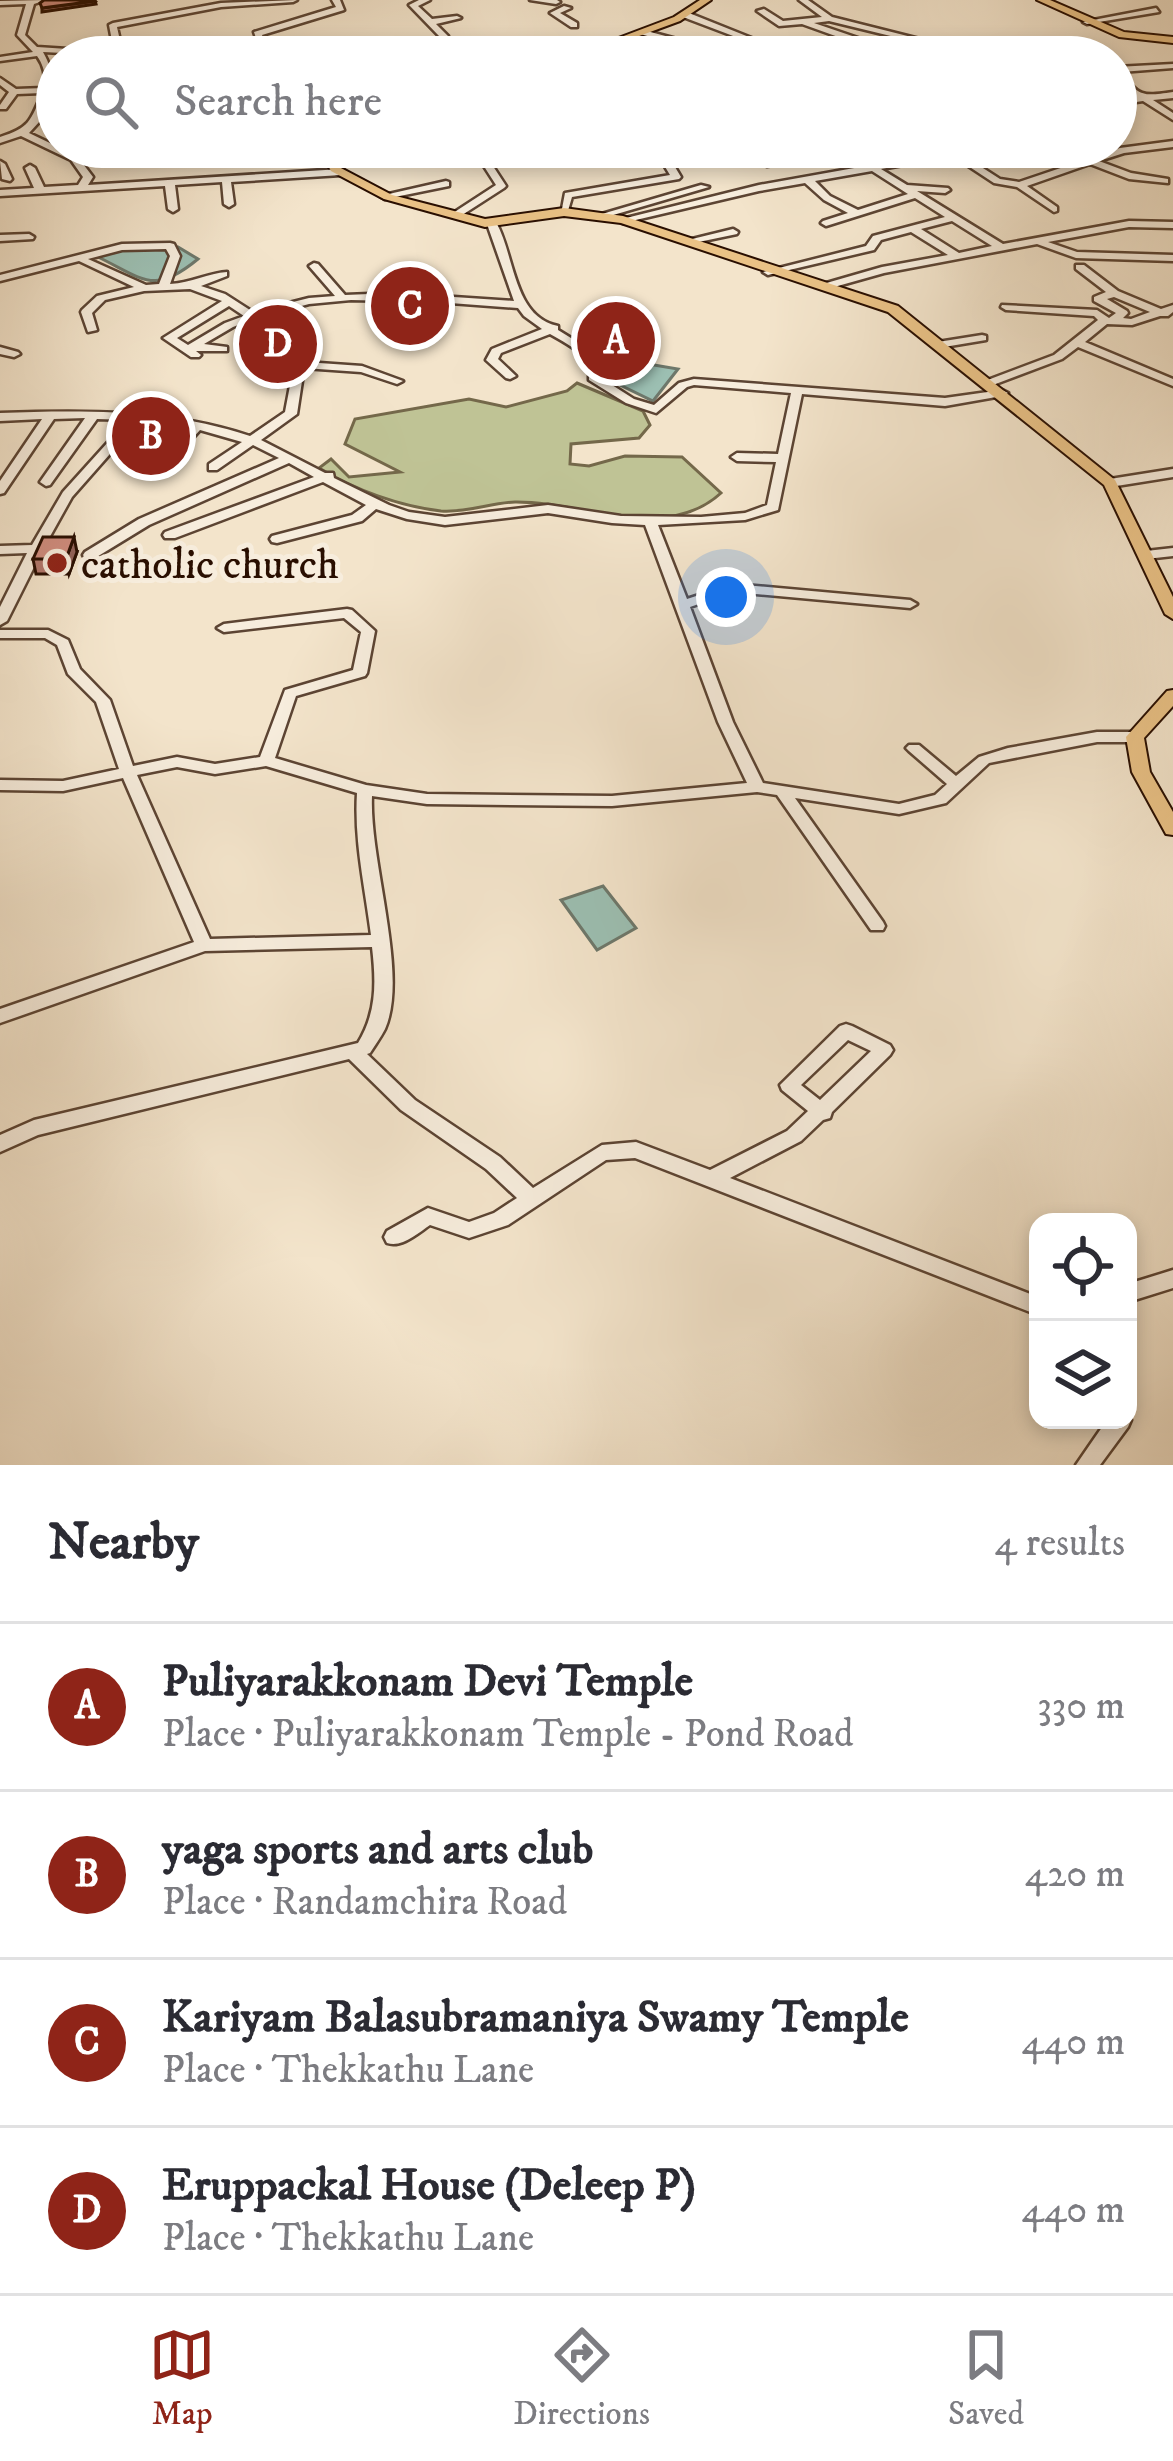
<!DOCTYPE html>
<html lang="en">
<head>
<meta charset="utf-8">
<style>
  body { margin:0; font-family:"IM FELL DW Pica",serif; background:#f2f2f3; color:#2b2b33 }
  .controls { position:absolute; right:36px; bottom:36px; display:grid; overflow:hidden; border-radius:24px; box-shadow:0 6px 18px #0003 }
  .controls button { width:108px; height:108px; display:grid; place-items:center; padding:0; border:0; border-bottom:3px solid #e1e1e2; background:#fff; color:#2b2b33; font:60px sans-serif }
  .you { position:absolute; left:726px; top:597px; width:42px; height:42px; margin:-30px; border:9px solid #fff; border-radius:50%; background:#1a73e8; box-shadow:0 0 0 18px #1a73e833 }
  .badge { display:grid; place-items:center; width:78px; height:78px; border-radius:50%; background:#8f2418; color:#fff; font-size:39px; font-weight:700 }
  .pin { position:absolute; translate:-50% -50%; border:6px solid #fff; box-shadow:0 3px 12px #0006 }
  .list { margin:0; padding:0; list-style:none }
  h2 { display:flex; justify-content:space-between; align-items:center; height:156px; margin:0; padding:0 48px; font-size:51px }
  h2 small { font-size:39px; font-weight:400; color:#7c7c81 }
  .list li { display:grid; grid-template-columns:78px 1fr auto; gap:36px; align-items:center; box-sizing:border-box; height:168px; padding:0 48px; border-top:3px solid #e1e1e2 }
  .list b { display:block; font-size:45px; white-space:nowrap }
  .list p { margin:0; font-size:39px; white-space:nowrap; color:#7c7c81 }
  .list em { font-size:39px; font-style:normal; color:#7c7c81 }
  .icon { flex:none; width:66px; height:66px; fill:none; stroke:currentColor; stroke-width:2; stroke-linecap:round; stroke-linejoin:round }
  .map { position:relative; flex:none; width:1173px; height:1465px; overflow:hidden }
  .search { position:absolute; background:#fff; box-shadow:0 6px 18px #0003; left:36px; right:36px; top:36px; height:132px; display:flex; align-items:center; gap:30px; box-sizing:border-box; padding:0 42px; border-radius:66px; color:#7c7c81; font-size:45px }
  .sheet { height:828px; background:#fff }
  nav { display:flex; justify-content:space-around; align-items:center; box-sizing:border-box; height:168px; border-top:3px solid #e1e1e2; background:#fff; font-size:33px; color:#7c7c81 }
  nav a { display:grid; justify-items:center; gap:6px }
  nav .on { color:#8f2418 }
  .map>svg:first-child { display:block }
</style>
</head>
<body>
<div class="map">
<svg width="1173" height="1465" viewBox="0 0 1173 1465">
  <rect width="100%" height="100%" fill="#f3e4cb"/>
  <filter id="stains"><feTurbulence type="fractalNoise" baseFrequency=".00167" numOctaves="4"/><feColorMatrix values="0 0 0 0 .2 0 0 0 0 .09 0 0 0 0 .02 0 0 0 .5 -.17"/></filter>
  <radialGradient id="worn" r=".72"><stop offset=".6" stop-color="#630" stop-opacity="0"/><stop offset="1" stop-color="#630" stop-opacity=".3"/></radialGradient>
  <path fill="#bfc395" stroke="#74684a" stroke-width="3" d="M577 383 643 411 650 425 639 438 571 444 570 464 589 466 625 456 682 457 721 493C665 544 582 501 515 502 490 503 467 513 441 511 399 506 355 490 319 468L331 459 349 477 400 472 345 444 355 419 469 399 506 407 567 391Z"/>
  <path fill="#9cbfb2" stroke="#6e786b" stroke-width="3" d="M134 244 178 247 198 259C153 296 144 279 96 256Z
    M648 364 678 369 653 401 614 382 618 372Z
    M603 886 636 928 597 950 561 900Z"/>
  <g fill="none" stroke-linecap="round" stroke-linejoin="round">
    <defs>
      <path id="minor" d="M46 0 34 4 25 35 37 47 83 50 113 46 109 25 113 23 221 3 297 0 293 2 221 7 117 27 121 45 170 40 195 57H186L168 45 83 54 43 52C58 79 52 88 42 115L57 113V119L40 121 29 133 77 156 93 177 88 185 341 169 346 172 341 175 231 182 234 204 229 207 224 204 222 182 175 185 178 209 173 212 168 209 165 186 0 196V190L34 188 25 168 30 165 35 168 44 187 78 185 83 177 71 160 21 136 0 143V137C29 128 31 121 42 93L17 94 6 109H0V105L9 92 0 85V78L16 89 44 88C46 75 44 66 37 56L0 61V57L33 52 17 35 26 4 0 5V1Z
        M332 0H340L344 10 262 35 266 47 229 57H216L258 44 254 32 336 7Z
        M419 0H430L418 6 432 19 457 16 461 18 436 24 448 36 450 47 453 49 451 51 452 57H444L443 52 420 53 416 51 442 47 440 37 409 5Z
        M530 0H557L560 2 556 4Z
        M799 0H808L832 17 991 57H977L829 21 814 23 914 57H901L865 46 822 53V49L855 43 802 24 779 26 757 11 764 9 783 21 822 17Z
        M564 6 571 8 560 13 577 23V27H571L550 13Z
        M1156 8 1159 12 1087 24 1083 22Z
        M683 13H689L759 41 742 56H736V52L749 42 683 17Z
        M643 30 699 45 700 47 696 49 640 34 639 32Z
        M552 44 580 54 581 56 572 57 549 48 548 46Z
        M1173 64V68L1121 72C1139 98 1144 96 1173 92V98L1153 100 1173 113V120L1143 101 1116 105V99L1136 97C1124 89 1116 83 1116 67Z
        M1173 141V147L1124 153 1099 161 1131 173 1168 179V183L1129 179 1090 164 1027 186 1057 207V211L1054 212 1017 187 994 183 953 156 881 169 907 185 948 188 950 190 945 193 917 191 1003 244 1129 221 1173 222V228L1129 227 1048 242 1077 252 1173 255V261L1076 258 1037 244 884 273 827 289 822 286 823 284 882 267 948 255 911 232 881 240 874 250 768 275 763 272 866 246 873 236 945 217 915 198 826 226 821 223 823 221 848 213 824 200 805 183 759 191 623 223 618 220 759 185 955 150 1000 179 1019 182 1120 148ZM872 171 908 194 858 210 830 196 815 181ZM952 221 992 246 959 253 921 229Z
        M275 147H311L306 150 226 157 221 154 226 151Z
        M370 147 385 149 380 152 324 156 319 153 324 150Z
        M515 147H525V158L489 160 506 186 504 188 459 217H453V213L496 185 478 157 480 155 517 153Z
        M653 147H663L681 177 679 179 572 197 567 214H561L565 193 670 175Z
        M827 150 832 153 830 155 767 166 762 163Z
        M0 161 5 164 12 179 10 181 2 179Z
        M446 181 449 182V186L385 199 380 196Z
        M701 185 709 187 603 218 595 216Z
        M492 221 496 222C515 256 513 317 558 326V330L592 351 608 373 601 378 634 399 654 405 679 383 694 379 945 398 1002 390 1008 393 1002 396 945 406 802 394 778 510 745 520 658 525 687 599 733 584 910 600 917 604 910 608 734 592 690 607 733 722 763 783 899 804 935 795 947 784 909 751 906 748 909 745H919L956 776 979 757 1008 748 1097 732H1135L1143 737 1135 742H1097L989 763 946 803 899 814 795 798 883 922 885 926 883 930H871L777 795 757 792 612 806 427 804 372 796C369 861 409 974 385 1029 381 1037 375 1045 370 1053L367 1054 415 1100 500 1157 533 1188 602 1145 636 1142 710 1170 787 1131 808 1111 782 1090 780 1085 840 1026 846 1024 852 1026 890 1045 893 1050 890 1055 832 1112 830 1118 823 1120 801 1141 730 1178 1038 1297V1315L635 1158 606 1160 508 1225 469 1238 430 1225C418 1233 402 1248 387 1243L384 1237 387 1231 428 1208 469 1222 494 1213 517 1198 486 1169 401 1110 349 1059 38 1135 0 1152V1135L34 1120 358 1043C377 1012 376 982 372 947L205 951 0 1023V1009L194 942 123 778 63 791 0 790V780L63 781 119 769 96 702 68 674 57 645 45 638H0V630H48L68 640 80 669 110 700 133 766 177 757 215 764 260 757 285 690 353 670 361 632 344 618 224 632 217 628 224 624 347 609 352 610 375 631 367 673 365 676 296 696 275 758 366 785 427 794 612 796 747 783 718 722 645 525 612 523 548 513 445 525 407 519 376 509 362 521 277 543 272 542 270 539 272 536 352 515 366 505 323 482 175 538H165L163 535 165 532 314 477 289 463 149 525 95 558H85L83 555 85 552 139 519 279 458 253 445 217 470H209V464L242 442 200 430 159 475H151V469L189 427 139 421 72 497 43 549 7 621 0 625V607L27 553 0 554V546L32 545 63 492 128 420 97 419 50 485 46 486 40 482 85 418 54 419 4 493 0 494V481L42 419 0 421V413C84 410 169 409 250 436L285 412 292 375 257 376 251 373 257 370 293 368 296 350 251 320 233 327 204 344 227 347V351H196L201 355 199 357H191L163 338 222 301 190 289 144 291 105 300 92 313 97 330 88 332 81 312 82 310 97 296 134 287 79 261 0 281V275L122 244 170 243 174 244 180 256 170 284C192 283 208 273 227 272V276L201 286 225 294 253 312 309 298 335 296 309 266 314 263 318 264 345 295 394 293 514 301 487 224ZM166 249 170 256 159 284 146 285 88 259 122 250ZM351 300 437 302 518 308 524 316 542 329 492 349 486 360 506 378 510 379 516 376 498 359 501 353 550 334C568 344 585 353 596 372L589 376V380L626 403 656 413 687 387 694 385 791 393 778 454 737 453 731 457 737 461 776 462 767 505 745 513 701 517 621 516 548 505 445 517 409 512 389 505 334 478 333 473H325L261 440 297 414 304 368 361 372 397 384 403 381 362 366 305 362 306 347 260 317 309 304ZM229 306 244 316 225 323 188 345 177 338ZM266 766 357 793C354 841 365 887 371 935L210 939 137 775 177 767 215 774ZM848 1040 871 1051 820 1100 801 1085Z
        M733 229 738 232 737 234 689 244 684 241Z
        M29 234 34 237 33 239 0 241V235Z
        M1076 265H1084L1118 291 1161 309 1173 305V312L1168 316H1160L1132 325 1107 324 1085 342 1173 379V386L1078 347 1062 359 993 385H985V381L1054 355 1098 320 1094 316 1006 310 1001 307 1002 305 1097 310 1109 318 1116 313 1094 301V297L1106 292 1076 269ZM1114 297 1150 312 1131 319 1123 318 1128 313 1127 311 1107 299Z
        M982 335 986 336V340L938 348 932 345 938 342Z
        M0 347 18 352 20 354 14 357 0 354Z
        M1173 469V477L1110 487 1104 483 1110 479Z
        M1173 548V556L1146 559 1139 555 1146 551Z
        M1173 1270V1288L1128 1302V1284Z
        M1128 1413 1131 1420 1128 1427 1100 1465H1076L1107 1420H1128Z"/>
      <path id="major" d="M700 0H711L680 21 582 57H568L674 17Z
        M1037 0H1050L1124 32 1173 37V43L1119 37Z
        M318 147H328L339 167 392 195 485 219 564 208 623 216 898 306 1115 480 1173 597V619L1165 614 1104 485 888 312 621 223 564 216 485 227 384 199 331 171Z
        M1173 690V706L1144 738 1150 772 1173 812V835L1166 834 1132 772 1126 737 1167 691Z"/>
    </defs>
    <use href="#minor" stroke="#5c4433" stroke-width="5"/>
    <use href="#major" stroke="#290e00" stroke-width="4"/>
    <use href="#minor" fill="#f7eddd" fill-rule="evenodd"/>
    <use href="#major" fill="#eac286" fill-rule="evenodd"/>
  </g>
  <path fill="#b2786c" stroke="#290e00" stroke-width="3" d="M581 335 652 338V343L605 356 581 339Z
    M127 429 172 430 161 446 130 443Z
    M77 552 69 574H36L33 559Z"/>
  <path fill="#916258" stroke="#290e00" stroke-width="3" d="M95 1 96 4 42 12V8Z
    M652 338V343L605 356V352Z
    M170 416 172 430 161 446 159 432Z
    M74 537 77 552 69 574 66 559Z"/>
  <path fill="#cf8c7e" stroke="#290e00" stroke-width="3" d="M44 0H94L95 1 42 8 40 3Z
    M617 324 652 338 605 352 581 335Z
    M139 413 170 416 159 432 127 429Z
    M43 537H74L66 559H33Z"/>
  <circle fill="#8f2418" stroke="#f7eddd" stroke-width="4.5" cx="57" cy="563" r="12"/>
  <g text-anchor="middle" stroke-width="10" stroke-linejoin="round" paint-order="stroke">
    <g font-size="42" fill="#290e00" stroke="#f7eddd" text-anchor="start">
      <text x="81" y="578">catholic church</text>
    </g>
  </g>
  <rect width="100%" height="100%" filter="url(#stains)"/>
  <rect width="100%" height="100%" fill="url(#worn)"/>
</svg>
<div class="controls">
<button><svg class="icon" aria-label="locate" viewBox="0 0 24 24"><circle cx="12" cy="12" r="6"/><path d="M12 2v4M12 18v4M2 12h4M18 12h4"/></svg></button>
<button><svg class="icon" aria-label="layers" viewBox="0 0 24 24"><path d="M12 4l9 5-9 5-9-5zM3 14l9 5 9-5"/></svg></button>
</div>
<div class="you"></div>
<div class="pin badge" style="left:616px;top:341px">A</div>
<div class="pin badge" style="left:151px;top:436px">B</div>
<div class="pin badge" style="left:410px;top:306px">C</div>
<div class="pin badge" style="left:278px;top:344px">D</div>
<div class="search"><svg class="icon" aria-label="search" viewBox="0 0 24 24"><circle cx="10" cy="10" r="6"/><path d="M15 15l6 6"/></svg>Search here</div>
</div>
<section class="sheet">
<h2>Nearby<small>4 results</small></h2>
<ul class="list">
<li><span class="badge">A</span><div><b>Puliyarakkonam Devi Temple</b><p>Place · Puliyarakkonam Temple - Pond Road</p></div><em>330 m</em></li>
<li><span class="badge">B</span><div><b>yaga sports and arts club</b><p>Place · Randamchira Road</p></div><em>420 m</em></li>
<li><span class="badge">C</span><div><b>Kariyam Balasubramaniya Swamy Temple</b><p>Place · Thekkathu Lane</p></div><em>440 m</em></li>
<li><span class="badge">D</span><div><b>Eruppackal House (Deleep P)</b><p>Place · Thekkathu Lane</p></div><em>440 m</em></li>
</ul>
</section>
<nav>
<a class="on"><svg class="icon" aria-label="map" viewBox="0 0 24 24"><path d="M3 6l6-2 6 2 6-2v14l-6 2-6-2-6 2zM9 4v14M15 6v14"/></svg>Map</a>
<a><svg class="icon" aria-label="directions" viewBox="0 0 24 24"><path d="M12 3l9 9-9 9-9-9zM9 14v-3h6M13 9l2 2-2 2"/></svg>Directions</a>
<a><svg class="icon" aria-label="saved" viewBox="0 0 24 24"><path d="M7 4h10v16l-5-4-5 4z"/></svg>Saved</a>
</nav>
</body>
</html>
